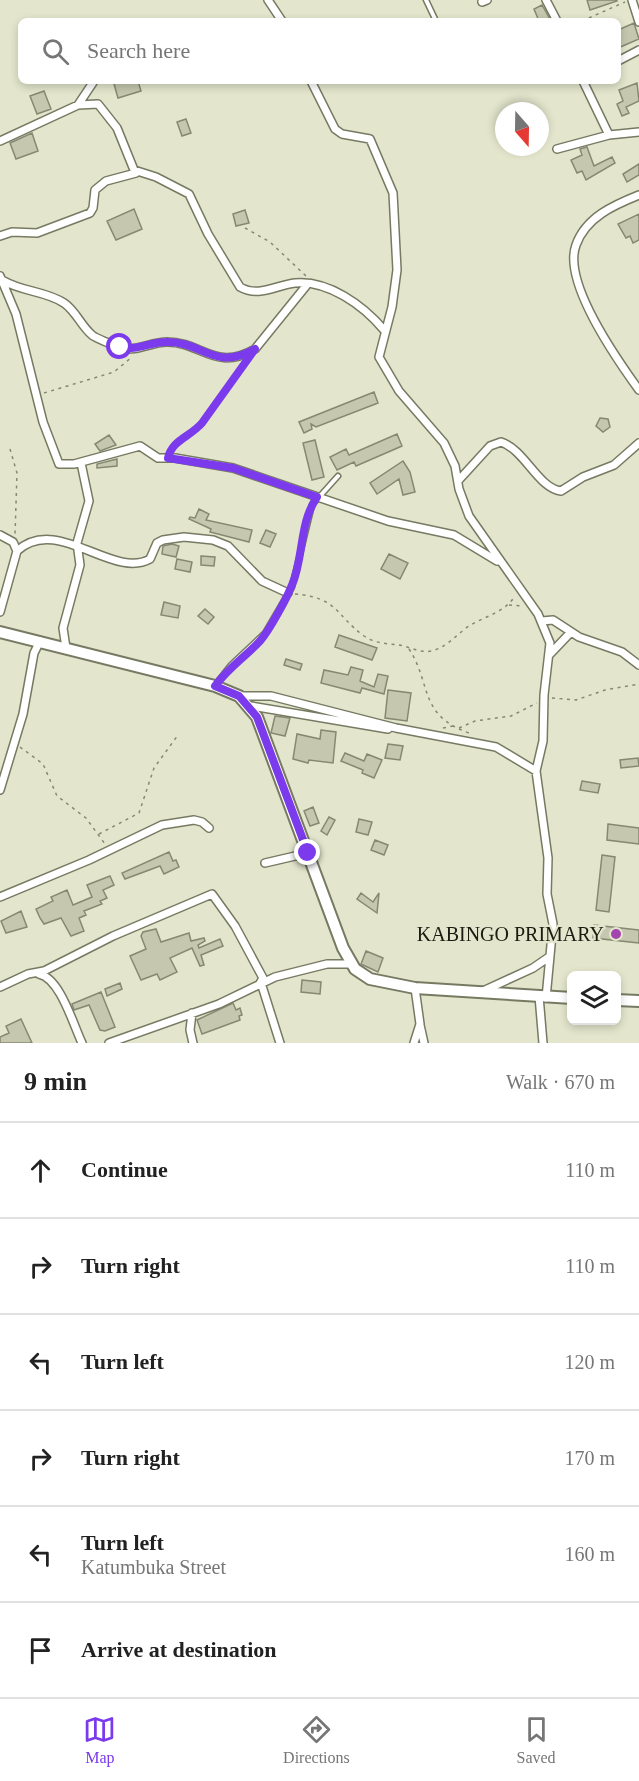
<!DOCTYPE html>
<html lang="en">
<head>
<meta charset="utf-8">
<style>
  body { margin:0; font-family:Georgia,serif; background:#f2f2f2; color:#222 }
  .controls { position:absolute; right:18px; bottom:18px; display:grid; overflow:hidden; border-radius:9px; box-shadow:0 3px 9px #0003 }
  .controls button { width:54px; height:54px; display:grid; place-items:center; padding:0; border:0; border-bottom:2px solid #e0e0e0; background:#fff; color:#222; font:30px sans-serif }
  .compass { position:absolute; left:495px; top:102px; width:54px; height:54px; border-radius:50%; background:#fff; box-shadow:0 3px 9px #0003; rotate:160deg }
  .stop { position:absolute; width:18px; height:18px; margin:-14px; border:4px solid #7c3aed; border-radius:50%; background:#fff }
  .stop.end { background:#7c3aed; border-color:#fff; box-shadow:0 2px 6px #0008 }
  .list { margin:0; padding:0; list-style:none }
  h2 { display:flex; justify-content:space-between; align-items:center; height:78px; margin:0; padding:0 24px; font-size:26px }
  h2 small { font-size:20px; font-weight:400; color:#767676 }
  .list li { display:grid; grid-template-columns:39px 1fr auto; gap:18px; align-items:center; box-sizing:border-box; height:96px; padding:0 24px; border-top:2px solid #e0e0e0 }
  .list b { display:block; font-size:22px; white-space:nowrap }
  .list p { margin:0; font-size:20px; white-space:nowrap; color:#767676 }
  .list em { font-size:20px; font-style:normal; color:#767676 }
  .icon { flex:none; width:33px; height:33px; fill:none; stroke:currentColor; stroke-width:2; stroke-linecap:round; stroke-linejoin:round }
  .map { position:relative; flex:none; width:639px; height:1043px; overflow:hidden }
  .search { position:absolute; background:#fff; box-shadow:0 3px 9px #0003; left:18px; right:18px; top:18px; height:66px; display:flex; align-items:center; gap:15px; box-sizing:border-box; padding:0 21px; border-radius:9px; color:#767676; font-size:22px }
  .sheet { height:654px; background:#fff }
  nav { display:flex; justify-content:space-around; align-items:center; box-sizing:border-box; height:84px; border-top:2px solid #e0e0e0; background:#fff; font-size:16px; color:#767676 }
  nav a { display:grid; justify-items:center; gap:3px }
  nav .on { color:#7c3aed }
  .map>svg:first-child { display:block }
</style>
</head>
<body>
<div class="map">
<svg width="639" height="1043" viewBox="0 0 639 1043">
  <rect width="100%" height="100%" fill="#e3e6cc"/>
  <path fill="#c5c8ae" stroke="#868971" stroke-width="1.5" d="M587 0H616L617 1 590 10Z
    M542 5 551 21H539L534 9Z
    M634 23 639 39 618 48V30Z
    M122 81H138L141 91 118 98 114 84Z
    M637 83 639 101 626 107 629 113 622 116 617 104 623 101 619 90Z
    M44 91 51 109 37 114 30 96Z
    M186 119 191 133 182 136 177 122Z
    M32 133 38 151 16 159 10 143Z
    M587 147 594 166 612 157 615 163 586 180 582 171 577 173 571 160 582 155 580 149Z
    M639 164V175L627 182 623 174Z
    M134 209 142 229 116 240 107 221Z
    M245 210 249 223 236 226 233 214Z
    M639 214V240L633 243 630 236 626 238 618 224Z
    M374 392 378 403 316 427 311 424 312 429 304 433 299 422Z
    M600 418 608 419 610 427 603 432 596 426Z
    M397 434 402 446 356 466 354 462 337 470 330 457 346 449 349 455Z
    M109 435 116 445 100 451 95 444Z
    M315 440 324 477 312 480 303 443Z
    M117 459V466L97 468V464Z
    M403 461 410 472 415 492 403 495 399 479 377 494 370 483Z
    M199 509 209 514 206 520 252 530 249 542 210 532 211 529 189 519 190 517 195 518Z
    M266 530 276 534 270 547 260 543Z
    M172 544 179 546 176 557 162 554 163 546Z
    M389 554 408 563 400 579 381 569Z
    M201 556 215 557 214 566 201 565Z
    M177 559 192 562 190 572 175 569Z
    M164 602 180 606 178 618 161 615Z
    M205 609 214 617 208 624 198 616Z
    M339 635 377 648 372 660 335 647Z
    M286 659 302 664 300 670 284 665Z
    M351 667 363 670 360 681 374 687 378 674 388 676 384 694 362 688 360 693 321 683 324 670 348 675Z
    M388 690 411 693 407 721 385 718Z
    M275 716 290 718 285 736 271 733Z
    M321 730 336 732 333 763 309 760 308 763 293 759 297 734 320 739Z
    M388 744 403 746 400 760 385 758Z
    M345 753 364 761 367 754 382 760 374 778 362 773 363 770 341 761Z
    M638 758 639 766 621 768 620 760Z
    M582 781 600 784 598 793 580 790Z
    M313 807 319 823 310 826 304 811Z
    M329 817 335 820 327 835 321 831Z
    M359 819 372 822 368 835 356 832Z
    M608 824 639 828V844L607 840Z
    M375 840 388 845 384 855 371 850Z
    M169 852 173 861 176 860 179 867 164 874 160 866 125 879 122 873Z
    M602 855 615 857 609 912 596 910Z
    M110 876 114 885 103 890 107 898 100 901 102 904 84 911 86 915 79 918 84 931 71 936 61 918 44 924 40 918 36 909 53 901 51 897 67 890 73 905 92 897 87 885Z
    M361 893 373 902 379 893 377 913 357 899Z
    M21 911 27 927 6 933 1 921Z
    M594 925 639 930V943L593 938Z
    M156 929 161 942 189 933 191 941 204 938 205 941 198 945 199 948 220 939 223 946 201 955 204 965 200 966 192 948 170 958 177 972 160 980 157 974 141 980 130 956 146 949 141 936 143 932Z
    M366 951 383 958 378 972 361 964Z
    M302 980 321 982 320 994 301 992Z
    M120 983 122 989 107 996 105 989Z
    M101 992 115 1027 105 1031 100 1030 89 1005 74 1010 72 1004Z
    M233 1003 236 1010 240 1008 242 1015 239 1016 240 1020 202 1034 197 1020Z
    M21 1019 32 1043H0V1037L9 1033 6 1026Z"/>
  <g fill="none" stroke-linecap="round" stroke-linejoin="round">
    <defs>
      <path id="lane" d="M426 0 436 21
        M216 684 231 665 265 633 292 587 312 505 338 476"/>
      <path id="street" d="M268 0 282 21
        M546 0 557 21
        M632 0 639 22
        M482 2 487 0
        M618 61 639 50
        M311 81 335 129 342 134 370 139 393 193 397 270 392 307 379 357 399 391 444 443 455 466 459 489 469 516 538 614 550 643 544 695 543 741 536 771 548 858 547 894 553 924 546 998
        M583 81 609 135
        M78 105 94 81
        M0 141 78 105 98 104 117 128 134 170 156 177 189 194 208 234 240 287C259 298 276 285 295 283 328 280 363 305 384 330
        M557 149 609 135 639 132
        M639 195C614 205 586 217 576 245 562 282 618 361 639 390
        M0 236 12 232 37 233 90 213 93 208 95 190 106 181 136 173
        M0 276 16 314 43 422 59 464H74L140 446 158 458H175L233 468 388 521 454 535 497 561
        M4 281C23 292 46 291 64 303 76 311 81 326 92 335 95 338 116 346 121 348 136 352 151 342 167 342 202 342 215 372 255 349L306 286
        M458 481 490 446 501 442C525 450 538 488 561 491L583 477 614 465 639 443
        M0 535 13 542 17 551 0 612
        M17 551C57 514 113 580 150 559L157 543 163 540 184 537 213 540 228 546 262 581 288 593
        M542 621 553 620 579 637 622 652 639 665
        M66 648 63 628 80 565 77 543 89 501 81 463
        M550 654 571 632
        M239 696H271L396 728 496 747 536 771
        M251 706 388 729
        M0 790 23 714 34 653 40 641
        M265 863 308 853
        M0 897 89 860 162 825 194 820 202 822 209 828
        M39 974C60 978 73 1024 82 1043
        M0 987 28 974 44 971 113 936 212 894 235 926 263 978 259 985 262 986 280 1043
        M483 991 533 968 549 957
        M539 996 543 1043
        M192 1013 190 1030 193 1043
        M420 1025 424 1043
        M109 1043 219 1004 275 977 327 964H351
        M414 1043 420 1024 415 988"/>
      <path id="secondary" d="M0 632 215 686 239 696 257 717 343 948 355 969 370 979 415 988 572 998
        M616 1000 639 1001"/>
    </defs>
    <use href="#lane" stroke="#777a62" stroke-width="7"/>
    <use href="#street" stroke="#777a62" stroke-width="10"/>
    <use href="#secondary" stroke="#777a62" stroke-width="14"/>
    <path stroke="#858875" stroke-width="1.5" stroke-dasharray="3 4.5" stroke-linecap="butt" d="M582 21 625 2
      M245 228 270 242 306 276
      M44 393 114 372 132 357
      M10 449 17 473 15 535
      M171 450 175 443 198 428 247 362
      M295 594C339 598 334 614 364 636 377 645 390 643 404 646 414 649 424 654 435 650 449 645 457 634 469 626 485 616 504 613 515 596
      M509 605 522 606
      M409 649C432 684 418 715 469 733
      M552 698 576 700 605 690 639 684
      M443 728 453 726
      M459 728 475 721 511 716 537 703
      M20 747 43 764 57 796 86 818 105 844
      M99 834 139 813 154 768 178 735"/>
    <use href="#lane" stroke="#fff" stroke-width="4"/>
    <use href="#street" stroke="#fff" stroke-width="7"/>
    <use href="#secondary" stroke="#fff" stroke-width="10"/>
  </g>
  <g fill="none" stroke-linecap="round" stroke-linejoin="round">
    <path stroke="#7c3aed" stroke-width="8" d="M120 347C136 351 150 342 166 342 202 341 215 372 255 349L202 423C190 437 172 440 168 458L233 468 317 497C299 523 304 557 292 585 287 598 269 631 260 641 245 657 228 668 215 686L239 696 257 717 308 853"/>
  </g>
  <circle fill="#a345ae" stroke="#e3e6cc" stroke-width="2" cx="616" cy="934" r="6"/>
  <g text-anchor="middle" stroke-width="4.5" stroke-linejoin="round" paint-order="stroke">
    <g font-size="20" fill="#1a1b11" stroke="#e3e6cc" text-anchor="end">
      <text x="604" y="941">KABINGO PRIMARY</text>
    </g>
  </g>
</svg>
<div class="controls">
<button><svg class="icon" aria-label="layers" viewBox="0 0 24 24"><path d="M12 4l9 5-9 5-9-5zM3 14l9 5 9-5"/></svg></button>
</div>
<svg class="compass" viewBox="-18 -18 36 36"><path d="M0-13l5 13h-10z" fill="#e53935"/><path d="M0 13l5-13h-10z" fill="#767676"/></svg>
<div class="stop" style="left:120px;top:347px"></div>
<div class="stop end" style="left:308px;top:853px"></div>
<div class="search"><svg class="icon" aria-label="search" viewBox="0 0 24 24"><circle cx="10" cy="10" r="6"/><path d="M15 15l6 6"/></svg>Search here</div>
</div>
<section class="sheet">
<h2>9 min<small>Walk · 670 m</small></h2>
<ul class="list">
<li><svg class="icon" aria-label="ahead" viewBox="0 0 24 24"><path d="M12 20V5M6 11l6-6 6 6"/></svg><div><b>Continue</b></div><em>110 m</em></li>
<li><svg class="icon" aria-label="right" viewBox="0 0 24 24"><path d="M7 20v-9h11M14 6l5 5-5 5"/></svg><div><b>Turn right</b></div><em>110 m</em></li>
<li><svg class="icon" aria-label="left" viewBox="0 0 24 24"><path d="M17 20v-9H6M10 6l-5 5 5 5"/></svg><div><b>Turn left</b></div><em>120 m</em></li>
<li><svg class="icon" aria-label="right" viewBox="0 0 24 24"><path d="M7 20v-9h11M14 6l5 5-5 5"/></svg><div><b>Turn right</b></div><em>170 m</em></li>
<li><svg class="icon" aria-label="left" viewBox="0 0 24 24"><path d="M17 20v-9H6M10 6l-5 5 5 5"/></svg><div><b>Turn left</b><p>Katumbuka Street</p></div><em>160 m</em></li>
<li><svg class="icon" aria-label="arrive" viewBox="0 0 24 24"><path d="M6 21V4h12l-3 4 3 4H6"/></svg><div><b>Arrive at destination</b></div></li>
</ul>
</section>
<nav>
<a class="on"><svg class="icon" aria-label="map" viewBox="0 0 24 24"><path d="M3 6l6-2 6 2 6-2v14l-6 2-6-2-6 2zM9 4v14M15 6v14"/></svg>Map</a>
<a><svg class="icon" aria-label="directions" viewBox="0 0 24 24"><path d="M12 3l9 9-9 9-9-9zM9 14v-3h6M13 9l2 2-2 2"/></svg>Directions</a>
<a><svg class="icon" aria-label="saved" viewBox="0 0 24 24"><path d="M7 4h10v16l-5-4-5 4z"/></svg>Saved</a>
</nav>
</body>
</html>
